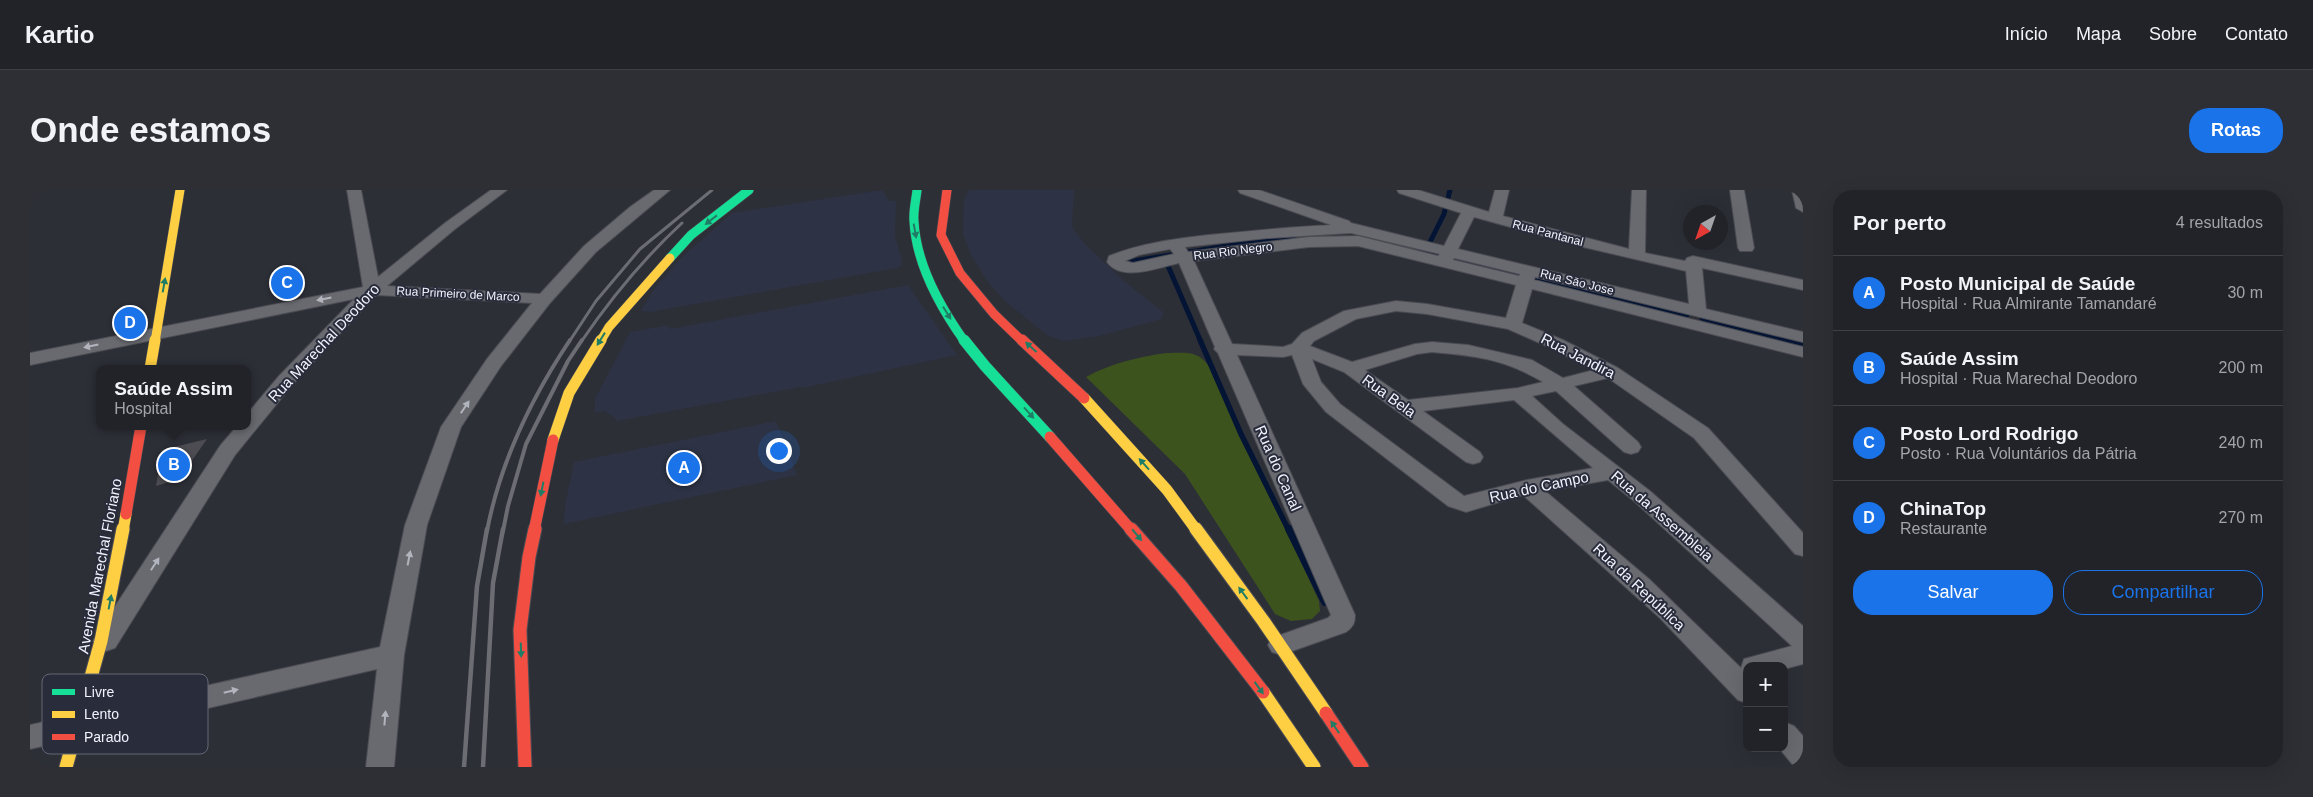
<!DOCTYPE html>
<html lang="pt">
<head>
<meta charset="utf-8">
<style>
  body { margin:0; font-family:Arial,sans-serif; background:#2e2f35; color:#f1f3f6 }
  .controls { position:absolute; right:15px; bottom:15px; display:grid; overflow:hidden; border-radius:10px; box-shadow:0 5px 20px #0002 }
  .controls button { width:45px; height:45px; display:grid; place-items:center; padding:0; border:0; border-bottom:1px solid #3f4046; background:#222329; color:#f1f3f6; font:25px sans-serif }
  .compass { position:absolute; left:1653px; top:15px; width:45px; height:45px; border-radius:50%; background:#222329; box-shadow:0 5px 20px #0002; rotate:220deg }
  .you { position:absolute; left:748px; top:260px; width:18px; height:18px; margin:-12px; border:4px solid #fff; border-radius:50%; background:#1a73e8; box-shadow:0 0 0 8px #1a73e833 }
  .badge { display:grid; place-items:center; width:32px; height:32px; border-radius:50%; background:#1a73e8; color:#fff; font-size:16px; font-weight:700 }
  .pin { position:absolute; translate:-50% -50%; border:2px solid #fff; box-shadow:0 1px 5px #0006 }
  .popup { position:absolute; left:66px; top:175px; width:155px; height:65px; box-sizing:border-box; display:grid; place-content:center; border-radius:10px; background:#222329; filter:drop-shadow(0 1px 4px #0005); font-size:16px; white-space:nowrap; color:#a2a4a8 }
  .popup b { font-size:19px; color:#f1f3f6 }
  .popup::after { content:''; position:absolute; left:50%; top:100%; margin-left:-10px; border:10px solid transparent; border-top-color:#222329 }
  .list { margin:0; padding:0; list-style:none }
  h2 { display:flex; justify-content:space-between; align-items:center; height:65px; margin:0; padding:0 20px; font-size:21px }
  h2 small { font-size:16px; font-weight:400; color:#a2a4a8 }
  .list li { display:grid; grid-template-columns:32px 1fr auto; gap:15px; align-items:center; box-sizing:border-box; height:75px; padding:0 20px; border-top:1px solid #3f4046 }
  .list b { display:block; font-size:19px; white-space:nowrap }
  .list p { margin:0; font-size:16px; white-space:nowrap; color:#a2a4a8 }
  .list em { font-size:16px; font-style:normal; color:#a2a4a8 }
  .actions { display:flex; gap:10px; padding:15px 20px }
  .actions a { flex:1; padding:11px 0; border:1px solid #1a73e8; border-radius:20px; text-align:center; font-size:18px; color:#1a73e8 }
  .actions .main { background:#1a73e8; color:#fff }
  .map { position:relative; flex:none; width:1773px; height:577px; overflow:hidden; border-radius:20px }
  header { display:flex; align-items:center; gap:30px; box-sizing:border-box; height:70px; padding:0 25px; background:#222329; border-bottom:1px solid #3f4046 }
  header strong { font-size:24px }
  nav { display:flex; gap:28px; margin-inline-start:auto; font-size:18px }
  .intro { display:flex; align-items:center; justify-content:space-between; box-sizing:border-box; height:120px; padding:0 30px }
  h1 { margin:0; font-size:35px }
  .button { padding:12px 22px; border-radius:20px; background:#1a73e8; color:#fff; font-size:18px; font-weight:700 }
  main { display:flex; gap:30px; padding:0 30px }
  aside { flex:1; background:#222329; border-radius:20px; box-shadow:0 5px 20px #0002 }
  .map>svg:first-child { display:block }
</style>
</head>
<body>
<header>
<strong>Kartio</strong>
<nav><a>Início</a><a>Mapa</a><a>Sobre</a><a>Contato</a></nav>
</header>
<div class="intro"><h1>Onde estamos</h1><a class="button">Rotas</a></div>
<main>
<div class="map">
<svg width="1773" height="577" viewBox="0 0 1773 577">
  <rect width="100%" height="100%" fill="#2d2f37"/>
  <path fill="#2d3244" d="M852 0 859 11H866L865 46 872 71 871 76 867 78 620 122 611 121 624 99 652 67 702 23Z
    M939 0H1044L1042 37 1055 54 1093 90 1133 122 1132 129 1069 146 1035 151 1018 146 976 112 957 91 940 63 933 44 934 9Z
    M878 95 927 165 772 198 771 197 587 231 581 225 574 221 565 223V209L600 142 638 135 640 139Z
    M746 231 767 285 534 334 535 316 544 272Z"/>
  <path fill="#3d531e" d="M1137 163C1158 163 1168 160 1181 179L1289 411 1290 421 1282 429 1261 431 1245 424 1155 284 1056 187C1082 173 1108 167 1137 163Z"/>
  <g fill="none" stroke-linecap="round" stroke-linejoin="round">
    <path stroke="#041434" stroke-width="5" d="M1332 47 1657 125
      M1396 60 1414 24 1420 0
      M1135 69 1171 152
      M1091 73 1228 51 1274 48
      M1672 128 1767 152"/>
    <path stroke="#041434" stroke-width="5.5" d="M1170 150 1211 244 1259 341
      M1762 150 1773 153"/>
    <path stroke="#041434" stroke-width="8" d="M1259 339 1295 412"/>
  </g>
  <path fill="#4c4c52" d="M177 249 149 289 126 296 132 260Z"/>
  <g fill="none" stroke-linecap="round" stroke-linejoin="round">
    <defs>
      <path id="street" d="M317 0H331L348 87 415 33 461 0H477L425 39 357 96 510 104 554 56 600 17 624 0H640L566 62 520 113 471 176 431 237 397 335 374 465 364 577H336L347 479 0 559V535L350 457 375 335 411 237 457 169 502 113 346 105 263 194 205 265 85 458 76 461 67 458 63 451 67 444 190 256 207 236H218V223L249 186 324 109 0 175V163L333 97Z
        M1208 0H1229L1319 31 1321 33 1414 56 1431 23 1369 3 1367 0H1388L1459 22 1465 0H1479L1473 26 1599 59 1602 0H1616L1615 63 1655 71 1657 68 1663 66 1773 90V100L1672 78 1676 119 1773 142V152L1505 87 1504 90 1773 157V167L1502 99 1492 133 1533 150 1588 178 1678 238 1773 343V366L1765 364 1664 248 1578 188 1544 196 1608 252 1611 257 1608 262 1601 264 1594 262 1526 201 1502 206 1533 234 1620 301 1773 436V474L1754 479V476H1717V513L1708 510 1630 428 1493 305 1436 322 1418 316 1296 222 1273 194 1262 165 1253 167 1207 165 1325 425C1325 433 1323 437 1316 442L1251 465 1242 462 1238 455 1242 448 1298 428 1301 425 1188 163 1184 159 1185 157 1149 73C1129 77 1092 93 1077 72L1079 66C1111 53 1144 49 1178 45 1219 41 1260 37 1301 35L1210 3ZM1444 27 1549 56 1656 81 1659 114 1428 59ZM1321 43 1410 64 1408 66 1328 46 1279 47 1158 62 1155 57 1238 48ZM1328 56 1486 95 1476 128 1397 114 1366 111 1314 121 1272 143 1262 154 1253 157 1202 154 1164 71 1279 57ZM1140 59 1144 64 1103 73 1095 71 1109 65ZM1424 68 1490 84 1489 86 1423 70ZM1366 121 1397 124 1478 139 1521 158 1564 180 1533 188 1502 170 1438 155 1402 152 1385 154 1322 172 1280 156 1284 151 1326 129ZM1402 162C1447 166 1474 169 1513 192L1488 198 1378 210 1335 180 1387 164ZM1282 169 1314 182 1436 272 1443 274 1450 272 1453 267 1450 262 1393 221 1484 210 1563 278 1497 290 1434 306 1310 214 1291 192ZM1578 290 1604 311 1762 456 1714 469 1711 478 1619 389 1515 301Z
        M1700 0H1714L1724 58 1722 61H1710L1708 58Z
        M1762 0H1773V22L1766 18Z
        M1754 532 1764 536 1773 546V577L1763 575 1749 558H1754Z"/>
      <path id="fast-far1" d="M887 0C886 10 883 21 884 31 886 75 910 117 935 152
        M640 68 661 45 719 0"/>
      <path id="fast" d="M934 150 955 176 1020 247"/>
      <path id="slow-far2" d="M125 152 150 0
        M570 152 579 137 640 68"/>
      <path id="slow-far1" d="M120 179 125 150
        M1054 208 1137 300 1167 341
        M523 250 539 203 571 150
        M93 341 96 324"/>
      <path id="slow" d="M1166 339 1234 432 1296 523
        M1233 502 1284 577
        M36 577 71 451 93 339"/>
      <path id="jam-far2" d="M917 0 911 45 930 83 964 124 993 152"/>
      <path id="jam-far1" d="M992 150 1054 208
        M1020 247 1102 341
        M96 324 111 236
        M504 341 523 250"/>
      <path id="jam" d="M1101 339 1151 396 1233 502
        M1296 523 1332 577
        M495 577 490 440 499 367 505 339"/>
    </defs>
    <use href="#street" stroke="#4b4c53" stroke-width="2"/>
    <use href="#fast-far1" stroke="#4b4c53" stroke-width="10"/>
    <use href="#fast" stroke="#4b4c53" stroke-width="12"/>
    <use href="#slow-far2" stroke="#4b4c53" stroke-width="10"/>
    <use href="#slow-far1" stroke="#4b4c53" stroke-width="12"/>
    <use href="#slow" stroke="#4b4c53" stroke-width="15"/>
    <use href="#jam-far2" stroke="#4b4c53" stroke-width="10"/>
    <use href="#jam-far1" stroke="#4b4c53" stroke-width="12"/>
    <use href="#jam" stroke="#4b4c53" stroke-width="15"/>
    <use href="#street" fill="#686a70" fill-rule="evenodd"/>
    <use href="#fast-far1" stroke="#16e098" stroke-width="9"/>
    <use href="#fast" stroke="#16e098" stroke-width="11"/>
    <use href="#slow-far2" stroke="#ffcf43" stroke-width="9"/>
    <use href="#slow-far1" stroke="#ffcf43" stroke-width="11"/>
    <use href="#slow" stroke="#ffcf43" stroke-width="13"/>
    <use href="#jam-far2" stroke="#f24e42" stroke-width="9"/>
    <use href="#jam-far1" stroke="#f24e42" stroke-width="11"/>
    <use href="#jam" stroke="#f24e42" stroke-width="13"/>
    <path stroke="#6c6d73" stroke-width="3" d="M539 152 566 111 610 59 682 0
      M551 152C581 108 613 69 652 33"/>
    <path stroke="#6c6d73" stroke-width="4" d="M457 341C470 273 502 207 540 150
      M473 341 478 316 496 254 538 171 552 150"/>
    <path stroke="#6c6d73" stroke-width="4.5" d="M434 577 447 396 457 339
      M453 577 463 393 473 339"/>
  </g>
  <defs><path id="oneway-solid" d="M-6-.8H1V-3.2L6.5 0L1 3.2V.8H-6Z" transform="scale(1.25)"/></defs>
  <g fill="#207d65">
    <use href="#oneway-solid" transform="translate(681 30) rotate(142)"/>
    <use href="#oneway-solid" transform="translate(885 41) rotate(80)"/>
    <use href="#oneway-solid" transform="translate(134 95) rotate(-80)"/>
    <use href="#oneway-solid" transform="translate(917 123) rotate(58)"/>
    <use href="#oneway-solid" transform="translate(571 149) rotate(122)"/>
    <use href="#oneway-solid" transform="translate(1001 157) rotate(-138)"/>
    <use href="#oneway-solid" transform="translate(999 223) rotate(48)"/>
    <use href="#oneway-solid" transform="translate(1114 274) rotate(-132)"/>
    <use href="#oneway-solid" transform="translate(512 299) rotate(101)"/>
    <use href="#oneway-solid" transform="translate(1107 345) rotate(50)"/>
    <use href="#oneway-solid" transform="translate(1213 403) rotate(-126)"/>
    <use href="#oneway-solid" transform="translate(80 412) rotate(-79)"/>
    <use href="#oneway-solid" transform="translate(491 460) rotate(88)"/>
    <use href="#oneway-solid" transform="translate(1229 498) rotate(54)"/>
    <use href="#oneway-solid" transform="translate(1305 537) rotate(-124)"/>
  </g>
  <g fill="#b3b5be">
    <use href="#oneway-solid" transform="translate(294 109) rotate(169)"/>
    <use href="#oneway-solid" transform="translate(61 156) rotate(168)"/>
    <use href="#oneway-solid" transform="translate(435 217) rotate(-56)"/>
    <use href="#oneway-solid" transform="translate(379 368) rotate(-79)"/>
    <use href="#oneway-solid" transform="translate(125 374) rotate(-57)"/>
    <use href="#oneway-solid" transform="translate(201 501) rotate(-13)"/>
    <use href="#oneway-solid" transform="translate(355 528) rotate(-85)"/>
  </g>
  <g text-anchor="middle" stroke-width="4" stroke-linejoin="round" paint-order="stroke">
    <g font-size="12" fill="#f1f3fd" stroke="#292c3b">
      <text transform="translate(1518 43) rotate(15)" y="4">Rua Pantanal</text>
      <text transform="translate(1203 61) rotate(-7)" y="4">Rua Rio Negro</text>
      <text transform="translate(1547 92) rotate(14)" y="4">Rua Sāo Jose</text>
      <text transform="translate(428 104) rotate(3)" y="4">Rua Primeiro de Marco</text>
    </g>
    <g font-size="15" fill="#f1f3fd" stroke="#292c3b">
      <text transform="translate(294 153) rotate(-47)" y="5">Rua Marechal Deodoro</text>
      <text transform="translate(1548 166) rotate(27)" y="5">Rua Jandira</text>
      <text transform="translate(1359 206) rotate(36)" y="5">Rua Bela</text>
      <text transform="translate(1248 278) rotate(66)" y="5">Rua do Canal</text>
      <text transform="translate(1509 297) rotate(-12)" y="5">Rua do Campo</text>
      <text transform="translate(1632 326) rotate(41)" y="5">Rua da Assembleia</text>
      <text transform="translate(70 376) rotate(-79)" y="5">Avenida Marechal Floriano</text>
      <text transform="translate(1609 397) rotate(43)" y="5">Rua da República</text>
    </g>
  </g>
  <rect x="12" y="484" width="166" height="80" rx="8" fill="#292c3b" stroke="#656875" stroke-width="1"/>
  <rect x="22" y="499" width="23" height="6" fill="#16e098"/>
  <rect x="22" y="521" width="23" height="7" fill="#ffcf43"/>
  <rect x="22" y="544" width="23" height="6" fill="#f24e42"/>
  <g font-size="14" fill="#f1f3fd">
    <text x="54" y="507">Livre</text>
    <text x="54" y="529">Lento</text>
    <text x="54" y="552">Parado</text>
  </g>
</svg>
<div class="controls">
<button>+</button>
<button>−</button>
</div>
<svg class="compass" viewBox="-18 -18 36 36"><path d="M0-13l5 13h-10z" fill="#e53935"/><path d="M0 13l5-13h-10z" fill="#a2a4a8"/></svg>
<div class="you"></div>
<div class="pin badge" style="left:654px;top:278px">A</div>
<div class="pin badge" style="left:144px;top:275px">B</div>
<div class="popup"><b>Saúde Assim</b>Hospital</div>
<div class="pin badge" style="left:257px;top:93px">C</div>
<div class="pin badge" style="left:100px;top:133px">D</div>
</div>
<aside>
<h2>Por perto<small>4 resultados</small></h2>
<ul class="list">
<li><span class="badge">A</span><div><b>Posto Municipal de Saúde</b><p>Hospital · Rua Almirante Tamandaré</p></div><em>30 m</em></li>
<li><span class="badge">B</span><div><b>Saúde Assim</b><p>Hospital · Rua Marechal Deodoro</p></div><em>200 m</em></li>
<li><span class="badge">C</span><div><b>Posto Lord Rodrigo</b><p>Posto · Rua Voluntários da Pátria</p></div><em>240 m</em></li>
<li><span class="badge">D</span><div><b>ChinaTop</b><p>Restaurante</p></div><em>270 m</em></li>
</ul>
<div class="actions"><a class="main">Salvar</a><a>Compartilhar</a></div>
</aside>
</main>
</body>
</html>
